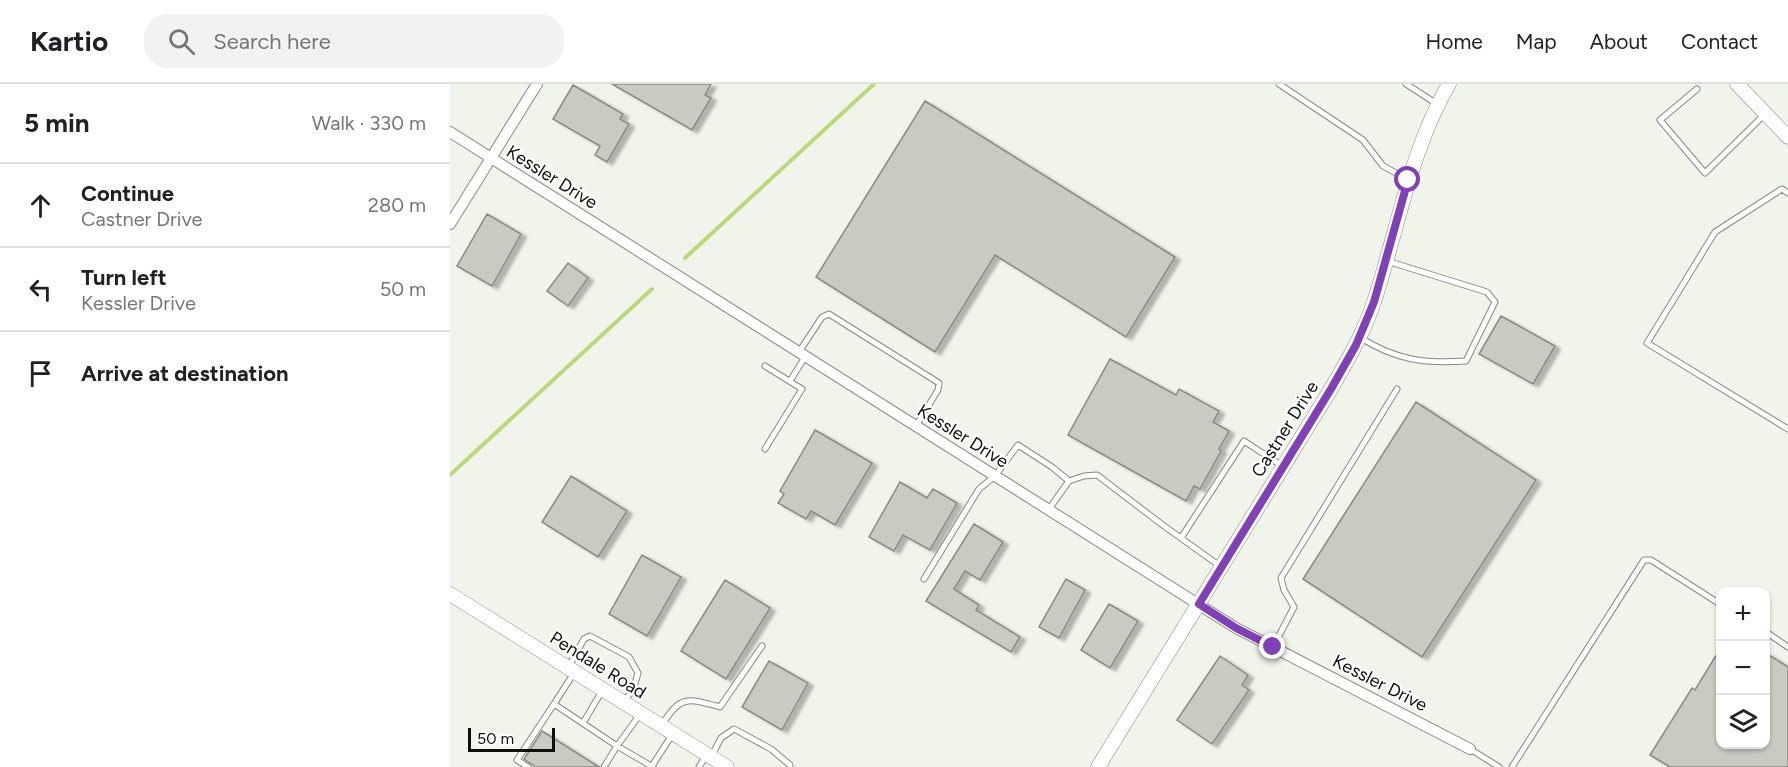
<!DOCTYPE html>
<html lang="en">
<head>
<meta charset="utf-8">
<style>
  body { margin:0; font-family:Figtree,sans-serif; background:#f2f2f2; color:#202124 }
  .controls { position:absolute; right:18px; bottom:18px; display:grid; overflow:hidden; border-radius:12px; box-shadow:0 2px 4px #0004 }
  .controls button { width:54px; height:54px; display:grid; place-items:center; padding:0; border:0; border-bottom:2px solid #e0e0e0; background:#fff; color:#202124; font:30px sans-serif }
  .scale { position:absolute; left:18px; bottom:15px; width:87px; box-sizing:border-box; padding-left:6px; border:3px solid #0f100d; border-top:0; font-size:16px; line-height:21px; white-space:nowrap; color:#0f100d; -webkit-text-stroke:4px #fff; paint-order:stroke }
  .stop { position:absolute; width:18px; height:18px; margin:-14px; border:4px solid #8141b6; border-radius:50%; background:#fff }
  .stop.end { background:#8141b6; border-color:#fff; box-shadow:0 2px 6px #0008 }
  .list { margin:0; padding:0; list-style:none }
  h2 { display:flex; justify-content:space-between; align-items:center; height:78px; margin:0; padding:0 24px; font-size:26px }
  h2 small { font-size:20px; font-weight:400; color:#757577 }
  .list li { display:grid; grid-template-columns:39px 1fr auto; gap:18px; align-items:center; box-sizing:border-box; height:84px; padding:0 24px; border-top:2px solid #e0e0e0 }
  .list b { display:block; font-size:22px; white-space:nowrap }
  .list p { margin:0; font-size:20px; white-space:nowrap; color:#757577 }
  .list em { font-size:20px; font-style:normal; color:#757577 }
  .icon { flex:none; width:33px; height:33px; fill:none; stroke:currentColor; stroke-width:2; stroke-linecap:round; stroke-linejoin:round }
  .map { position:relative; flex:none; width:1338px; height:683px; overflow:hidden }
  header { display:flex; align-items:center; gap:36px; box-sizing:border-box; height:84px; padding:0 30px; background:#fff; border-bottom:2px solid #e0e0e0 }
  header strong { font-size:28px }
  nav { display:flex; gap:33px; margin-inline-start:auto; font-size:21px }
  .search { width:420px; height:54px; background:#f2f2f2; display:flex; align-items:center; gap:15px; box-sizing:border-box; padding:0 21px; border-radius:24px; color:#757577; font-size:22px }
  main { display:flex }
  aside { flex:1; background:#fff }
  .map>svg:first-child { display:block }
</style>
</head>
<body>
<header>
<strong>Kartio</strong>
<div class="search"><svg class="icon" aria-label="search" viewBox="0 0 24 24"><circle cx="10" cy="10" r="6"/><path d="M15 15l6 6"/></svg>Search here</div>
<nav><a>Home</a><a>Map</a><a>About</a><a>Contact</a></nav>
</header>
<main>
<aside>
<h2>5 min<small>Walk · 330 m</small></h2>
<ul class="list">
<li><svg class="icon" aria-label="ahead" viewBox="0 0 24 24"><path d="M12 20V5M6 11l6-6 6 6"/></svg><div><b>Continue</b><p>Castner Drive</p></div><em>280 m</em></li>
<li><svg class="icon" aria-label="left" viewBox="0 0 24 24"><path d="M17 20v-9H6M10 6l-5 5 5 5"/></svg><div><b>Turn left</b><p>Kessler Drive</p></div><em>50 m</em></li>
<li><svg class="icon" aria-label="arrive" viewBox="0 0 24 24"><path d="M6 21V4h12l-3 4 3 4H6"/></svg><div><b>Arrive at destination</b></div></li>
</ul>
</aside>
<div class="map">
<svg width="1338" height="683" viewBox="0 0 1338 683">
  <defs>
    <filter id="shadow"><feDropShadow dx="5.5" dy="3" stdDeviation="1.5" flood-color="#0004"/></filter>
  </defs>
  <rect width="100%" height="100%" fill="#f1f4eb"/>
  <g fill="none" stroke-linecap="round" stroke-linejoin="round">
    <path stroke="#b9d97d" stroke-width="4" d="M235 174 424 0
      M0 391 202 205"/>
  </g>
  <path fill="#c7cbc2" stroke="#888b83" stroke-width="1.5" filter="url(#shadow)" d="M162 0H261L255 11 261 14 242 46Z
    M123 1 173 30 170 35 179 40 157 78 145 71 150 62 103 35Z
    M475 17 725 173 676 253 545 171 485 268 366 193Z
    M37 130 71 150 42 202 7 182Z
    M118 179 138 194 118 222 97 207Z
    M1051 232 1105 262 1083 300 1029 270Z
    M660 275 726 311 729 305 769 327 763 338 779 347 769 365 771 367 750 405 744 402 736 417 618 351Z
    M966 318 1086 396 972 573 853 495Z
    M365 346 422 379 385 441 361 427 356 435 328 419 334 410 330 407Z
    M121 392 177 427 148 473 92 438Z
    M450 398 477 414 483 405 507 419 480 466 453 451 444 467 419 453Z
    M524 440 553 458 530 496 515 487 504 505 529 521 526 526 570 553 561 568 476 517Z
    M192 471 231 493 197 552 159 530Z
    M616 495 635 506 609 554 589 543Z
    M275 496 320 524 276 595 231 567Z
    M659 520 688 537 660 584 631 566Z
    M1270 565V660H1316V569L1338 583V683H1220L1200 671 1242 604 1245 606Z
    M770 572 798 591 792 601 799 606 762 660 727 636Z
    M319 577 358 599 332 646 292 623Z
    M92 647 149 683H85L83 681 74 675Z"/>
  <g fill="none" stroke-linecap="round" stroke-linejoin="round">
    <defs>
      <path id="service" d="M829 0 913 56 933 82 959 96
        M956 0 987 20
        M1247 5 1210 36 1255 89 1314 31
        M1338 109 1332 105 1265 148 1197 259 1338 345
        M911 254C946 276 975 280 1016 277L1045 218 1037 208 937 177
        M349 268 372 233 379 230 489 299 488 306 466 342
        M340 297 355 273
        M315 365 352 305 315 282
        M619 397 634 392 647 391 714 442 770 482
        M731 454 794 357 832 382
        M474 495 529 405 545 392 568 361 602 383 619 397 599 425
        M1316 548 1338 563
        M823 563 844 523 834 506 831 494 947 305
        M119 582 134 555 140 552 179 573 188 589 184 603 175 617
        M104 620 124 589
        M133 639 152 607
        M212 641C230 611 238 614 270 623L312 562
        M1020 665 1049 683
        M261 673 271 654 284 645 321 665 340 681V683
        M202 682 222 651
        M78 683 67 676 104 620 167 662 191 629
        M154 683 167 662 203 683
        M249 683 256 672
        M1062 683 1194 476H1201L1270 520"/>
      <path id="minor" d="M0 48 786 544 1020 665
        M0 140 87 0"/>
      <path id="tertiary" d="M1287 0 1338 53
        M0 510 277 683
        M648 683 881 305C897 277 914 249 924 218 948 145 960 67 999 0"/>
    </defs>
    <use href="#service" stroke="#868981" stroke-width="7"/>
    <use href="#minor" stroke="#868981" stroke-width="12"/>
    <use href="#tertiary" stroke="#868981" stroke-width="15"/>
    <use href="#service" stroke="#fff" stroke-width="5"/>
    <use href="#minor" stroke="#fff" stroke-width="10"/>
    <use href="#tertiary" stroke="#fff" stroke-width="14"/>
  </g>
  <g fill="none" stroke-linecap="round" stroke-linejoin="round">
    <path stroke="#8141b6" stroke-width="8" d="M823 563 786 544 749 520 881 305 906 261 924 218 958 96"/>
  </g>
  <g text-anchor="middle" stroke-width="4.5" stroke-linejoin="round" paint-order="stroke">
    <g font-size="18" fill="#0f100d" stroke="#fff">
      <text transform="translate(102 93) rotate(32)" y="6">Kessler Drive</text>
      <text transform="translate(835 345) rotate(-58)" y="6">Castner Drive</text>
      <text transform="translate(513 352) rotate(32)" y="6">Kessler Drive</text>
      <text transform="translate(148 581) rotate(32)" y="6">Pendale Road</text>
      <text transform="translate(930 599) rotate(27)" y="6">Kessler Drive</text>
    </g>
  </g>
</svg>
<div class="controls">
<button>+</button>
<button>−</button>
<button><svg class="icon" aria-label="layers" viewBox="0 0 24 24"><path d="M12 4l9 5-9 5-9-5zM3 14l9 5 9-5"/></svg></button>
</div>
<div class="scale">50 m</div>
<div class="stop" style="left:958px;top:96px"></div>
<div class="stop end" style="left:823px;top:563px"></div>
</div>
</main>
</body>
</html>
